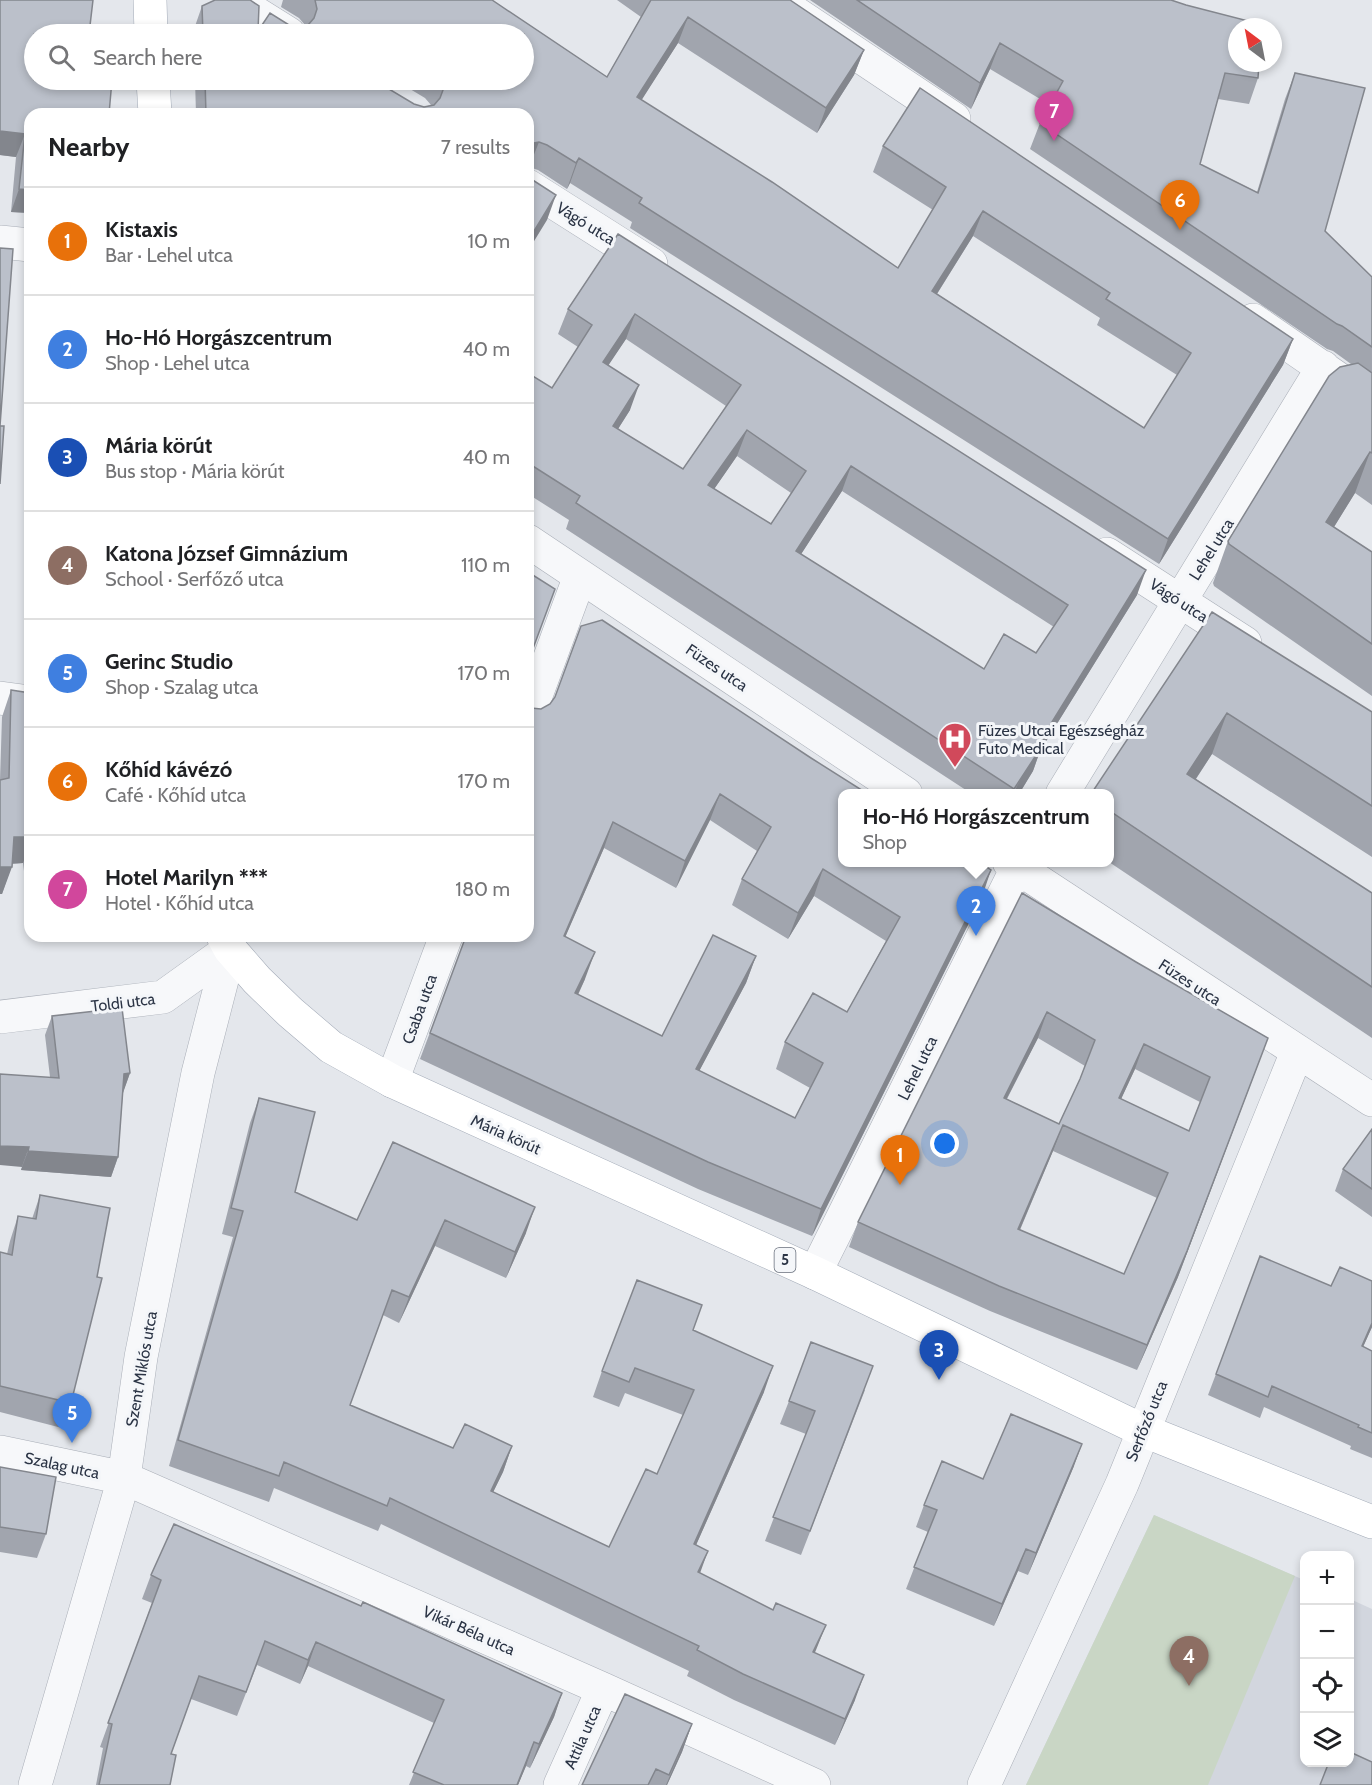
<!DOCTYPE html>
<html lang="en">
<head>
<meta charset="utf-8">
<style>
  body { margin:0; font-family:Cabin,sans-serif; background:#f6f6f6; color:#202124 }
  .controls { position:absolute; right:18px; bottom:18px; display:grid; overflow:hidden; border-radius:12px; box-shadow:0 3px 9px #0003 }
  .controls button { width:54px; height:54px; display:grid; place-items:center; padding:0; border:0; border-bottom:2px solid #e0e0e0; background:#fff; color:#202124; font:30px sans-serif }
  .compass { position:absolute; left:1228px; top:18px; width:54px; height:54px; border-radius:50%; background:#fff; box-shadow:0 3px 9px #0003; rotate:328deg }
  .you { position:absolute; left:945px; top:1144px; width:21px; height:21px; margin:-15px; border:4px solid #fff; border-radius:50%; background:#1a73e8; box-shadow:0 0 0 9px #1a73e833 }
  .badge { display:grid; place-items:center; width:39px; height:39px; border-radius:50%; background:#d1495b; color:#fff; font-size:20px; font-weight:700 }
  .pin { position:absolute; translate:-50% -50px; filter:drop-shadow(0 2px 3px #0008) }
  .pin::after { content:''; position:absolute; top:32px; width:21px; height:18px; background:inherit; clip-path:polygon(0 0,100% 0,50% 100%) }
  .popup { position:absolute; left:838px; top:789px; width:276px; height:78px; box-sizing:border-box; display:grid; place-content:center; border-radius:12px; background:#fff; filter:drop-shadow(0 2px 4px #0005); font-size:20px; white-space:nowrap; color:#757577 }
  .popup b { font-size:22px; color:#202124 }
  .popup::after { content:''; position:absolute; left:50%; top:100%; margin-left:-12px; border:12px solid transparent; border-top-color:#fff }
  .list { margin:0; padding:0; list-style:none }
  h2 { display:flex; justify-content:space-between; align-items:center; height:78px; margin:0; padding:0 24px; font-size:26px }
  h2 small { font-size:20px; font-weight:400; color:#757577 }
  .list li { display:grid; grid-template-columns:39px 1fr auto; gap:18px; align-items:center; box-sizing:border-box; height:108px; padding:0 24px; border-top:2px solid #e0e0e0 }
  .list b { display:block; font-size:22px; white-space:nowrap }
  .list p { margin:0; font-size:20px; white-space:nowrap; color:#757577 }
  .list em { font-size:20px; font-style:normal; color:#757577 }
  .icon { flex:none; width:33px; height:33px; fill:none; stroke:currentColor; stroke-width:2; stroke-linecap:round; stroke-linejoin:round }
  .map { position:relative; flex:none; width:1372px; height:1785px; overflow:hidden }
  .search { position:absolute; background:#fff; box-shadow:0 3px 9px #0003; left:24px; top:24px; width:510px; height:66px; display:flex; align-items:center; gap:15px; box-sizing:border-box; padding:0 21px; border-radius:33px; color:#757577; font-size:22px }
  .panel { position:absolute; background:#fff; box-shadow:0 3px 9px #0003; left:24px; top:108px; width:510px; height:834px; border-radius:18px }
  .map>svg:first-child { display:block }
</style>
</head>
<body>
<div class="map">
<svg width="1372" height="1785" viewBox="0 0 1372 1785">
  <rect width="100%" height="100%" fill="#e4e7ec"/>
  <path fill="#d2d6de" d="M1154 1515 1304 1580V1762H1350V1599L1372 1609V1785H1026Z"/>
  <path fill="#c9d6c5" d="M1154 1515 1295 1576 1208 1785H1026Z"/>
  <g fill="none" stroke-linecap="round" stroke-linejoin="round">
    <defs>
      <path id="minor" d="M235 0 289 34
        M776 0 954 119
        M528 186 651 264
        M0 242 30 245
        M1253 320 1372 402
        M528 541 906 794
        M1107 554 1245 643
        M0 698 30 702
        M528 717 580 576
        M1062 794 1323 367
        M1009 862 1372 1100
        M0 1017 163 997 230 949
        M392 1081 446 936
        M815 1273 1020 862
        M0 1452 124 1478 603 1689 814 1785
        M35 1785 124 1478 141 1357 198 1073 230 949
        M560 1785 603 1689
        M984 1785 1122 1484 1297 1052"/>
      <path id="major" d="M150 0 151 34
        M153 80 155 114
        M223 936 230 949 257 980 290 1012 331 1047 392 1081 815 1273 1142 1430 1372 1522"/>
    </defs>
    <use href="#minor" stroke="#a9aeb7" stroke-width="34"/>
    <use href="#major" stroke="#a3abb8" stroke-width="34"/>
    <use href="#minor" stroke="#f7f8fa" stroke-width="33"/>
    <use href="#major" stroke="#fff" stroke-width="33"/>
  </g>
  <path fill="#a1a5ae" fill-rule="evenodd" d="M0 0H93L30 213 11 212 16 157 0 155Z
    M283 0H492L607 77 641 17 617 0H790L864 50 854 75 817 133 678 43 641 100 898 268 933 210 873 172 883 146 1293 339 1283 365 1159 564 630 228 632 222 570 183 567 189 538 170 529 167 528 114H196L195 80H374L414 104 424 107 431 105 425 98 395 80H524V34H193V32L202 6 258 31 289 25 298 27 305 25 299 18 281 7ZM973 236 1100 318 1097 325 1177 375 1144 428 937 294Z
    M810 0H1171L1258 78 1249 104 1218 99 1200 164 1257 192 1285 99 1295 73 1325 231 1372 277V505L1355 493 1334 527 1372 552V696L1214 586 1213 583 1228 541 1351 364 1333 351 1327 349 1030 149 1040 123 1050 105 990 69 971 109Z
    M618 234 1137 595 1040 751 1033 771 1019 794H972L566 529 569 520 528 494V373L552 388 578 347 558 334 568 309ZM626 339 726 406 683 469 618 429 630 410 608 365ZM737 456 791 493 771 524 714 489ZM842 491 1054 627 1036 653 984 669 801 554Z
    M1212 612 1372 712V857L1212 754 1196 779 1372 893V1038L1109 862H1110V794Z
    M11 690 30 693V895H27L23 863 12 864 2 894H0V780L2 717Z
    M531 708 982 897 812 1236 698 1189 420 1059 464 942V936H528ZM710 820 757 851 742 879 732 905 788 939 814 896 886 941 847 1012 785 1042 776 1069 810 1088 795 1118 699 1071 746 983 756 956 662 1036 578 995 585 979 565 937 604 848 676 888Z
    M1022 893 1136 962 1268 1038 1178 1277 1137 1370 990 1311 849 1247 858 1222ZM1038 1038 1085 1066 1080 1079 1059 1124 1007 1099ZM1135 1069 1200 1102 1189 1131 1121 1099ZM1053 1151 1157 1198 1124 1274 1020 1230Z
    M52 1016 130 1073 123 1092 118 1157 111 1177 21 1170 50 1077 45 1035Z
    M259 1098 295 1192 357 1220 393 1142 526 1233 506 1278 435 1246 399 1323 383 1315 350 1405 453 1448 512 1446 503 1472 493 1492 609 1547 657 1474 683 1415 625 1393 619 1407 593 1397 602 1371 693 1330 764 1392 696 1545 700 1573 815 1653 855 1700 835 1745 734 1700 687 1676 689 1671 381 1524 378 1531 274 1488 269 1502 169 1466 233 1237 222 1234 250 1123Z
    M1372 1129V1217L1335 1191 1343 1169Z
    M40 1195 71 1403 62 1428 0 1412V1252L7 1254 10 1241 18 1216 32 1219Z
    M1372 1281V1327L1363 1347 1372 1351V1458L1350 1449 1351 1446 1264 1407 1260 1418 1208 1395 1216 1374 1331 1286Z
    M865 1390 801 1555 765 1541 806 1434 780 1424 789 1401Z
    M1074 1466 1028 1575 1018 1571 994 1626 906 1589 928 1532 916 1527 924 1505 983 1479Z
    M0 1467 46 1534 37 1558 0 1552Z
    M151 1575 361 1606 562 1693 554 1717 530 1768 526 1766 518 1785H409L434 1723 308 1666 300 1684 257 1665 237 1716 191 1699 171 1754 170 1785H96L103 1748 100 1747 152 1603 142 1599Z
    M692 1724 682 1752 667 1785H582Z"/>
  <path fill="#83868d" d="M688 17 678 43 627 123 637 97Z
    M1000 43 990 69 971 109 980 83Z
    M864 50 854 75 817 133 826 108Z
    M0 131 25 134 16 157 0 155Z
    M539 142 529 167 528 168V144Z
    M579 158 570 183 567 189 576 163Z
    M19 189 30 190V213L11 212Z
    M556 195 547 220 528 251V241Z
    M983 211 973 236 923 316 932 291Z
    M635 314 626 339 594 387 603 362Z
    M1293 339 1283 365 1159 564 1168 539Z
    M639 385 630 410 604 451 613 426Z
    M747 430 737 456 699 511 708 485Z
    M1370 452 1355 493 1311 564 1326 522Z
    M851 466 842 491 787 576 796 551Z
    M1146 570 1137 595 1040 751 1033 771 1019 794H1013L1039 743Z
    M1227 713 1212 754 1172 815 1187 774Z
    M720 794 710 820 676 888 685 861Z
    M613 822 604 848 554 963 564 936Z
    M14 837H30V845L23 863 4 864Z
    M0 867H12L2 894H0Z
    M823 869 814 896 788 939 798 913Z
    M991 870 982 897 812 1236 821 1209Z
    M595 952 585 979 566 1020 575 993Z
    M756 956 746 983 686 1096 696 1069Z
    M1047 1012 1038 1038 994 1123 1004 1098Z
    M1268 1038 1178 1277 1137 1370 1147 1345Z
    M1144 1044 1135 1069 1110 1123 1119 1098Z
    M130 1073 123 1093 124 1074Z
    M1063 1125 1053 1151 1009 1255 1018 1229Z
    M0 1146 29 1147 22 1167 0 1165Z
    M28 1151 118 1157 111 1177 21 1170Z
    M535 1207 526 1233 506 1278 515 1252Z
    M445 1220 435 1246 399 1323 409 1297Z
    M1372 1323V1327L1354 1367 1362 1346Z
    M773 1366 764 1392 685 1570 694 1544Z
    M1082 1444 1074 1466 1028 1575 1036 1553Z
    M512 1446 503 1472 481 1517 491 1491Z
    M1026 1549 1018 1571 994 1626 1002 1604Z
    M708 1551 699 1576 698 1572Z
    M826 1625 816 1650 804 1678 813 1652Z
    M316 1642 308 1666 300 1684 308 1660Z
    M864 1675 855 1700 835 1745 845 1719Z
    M562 1693 554 1717 530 1768 539 1744Z
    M692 1724 682 1752 667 1785H666Z
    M534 1742 526 1766 518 1785H517Z"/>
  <path fill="#bbc0ca" stroke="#83868d" stroke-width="1.5" fill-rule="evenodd" d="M0 0H93L89 34H34V80H112L109 114H30V190L19 189 25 134 0 131Z
    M215 0H250L259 6 258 31 270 13 289 25 298 27 308 25 314 18 317 9 315 0H492L607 77 651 0H790L864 50 826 108 688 17 637 97 772 182 898 268 946 187 883 146 920 88 1293 339 1168 539 639 203 642 198 579 158 576 163 547 145 539 142 528 144V114H206L205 80H374L414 104 424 107 434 105 440 98 443 90 441 80H524V34H203L202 6ZM983 211 1110 293 1106 299 1191 353 1144 428 932 291Z
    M857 0H1171L1186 5 1260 24V27H1237V63H1259L1258 78 1225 73 1200 164 1258 193 1295 73 1365 88 1325 231 1372 277V347L1342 326 1337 324 1040 123 1063 81 1000 43 980 83Z
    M528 177 556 195 528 241Z
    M618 234 1146 570 1039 743 1042 746 1014 789 576 503 580 496 528 463V373L552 388 592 325 568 309ZM635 314 741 385 683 469 613 426 639 385 603 362ZM747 430 806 471 771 524 708 485ZM851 466 1068 605 1036 653 1004 634 984 669 796 551Z
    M0 248 13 249 0 426H4L0 484Z
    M1358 363 1372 373V453L1370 452 1326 522 1372 552V644L1229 544 1228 541 1329 376 1340 367Z
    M528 572 555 589 528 662Z
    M1212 612 1372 712V806L1227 713 1187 774 1372 893V987L1110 811V794H1091Z
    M602 620 811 758 868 794H843V862H979L991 870 821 1209 708 1162 430 1033 466 936H528V706L531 708 541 709 550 704 555 697 581 626ZM720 794 771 827 742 879 798 913 823 869 900 917 847 1012 813 993 785 1042 823 1063 795 1118 696 1069 756 956 713 935 662 1036 575 993 595 952 564 936 613 822 685 861Z
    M11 690 30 693V837H14L12 867H0V780L9 778Z
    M1022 893 1136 962 1268 1038 1187 1251 1147 1345 999 1286 858 1222ZM1047 1012 1095 1040 1080 1079 1059 1124 1004 1098ZM1144 1044 1210 1077 1189 1131 1119 1098ZM1063 1125 1168 1173 1124 1274 1018 1229Z
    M122 1008 130 1073 124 1074 118 1157 28 1151 29 1147 0 1146V1074L59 1078 52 1016Z
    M259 1098 315 1112 295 1192 357 1220 393 1142 535 1207 515 1252 445 1220 409 1297 392 1290 350 1405 453 1448 465 1424 512 1446 491 1491 609 1547 646 1469 657 1474 694 1390 635 1368 629 1382 602 1371 637 1280 702 1305 693 1330 773 1366 694 1544 708 1551 698 1572 773 1610 776 1603 826 1625 813 1652 864 1675 845 1719 743 1674 697 1650 699 1646 390 1498 387 1506 284 1462 279 1476 178 1440 243 1211 231 1208Z
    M1372 1129V1189L1343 1169Z
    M40 1195 110 1208 97 1277 102 1278 71 1403 0 1386V1252L12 1255 18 1216 36 1219Z
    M1260 1256 1331 1286 1340 1267 1372 1281V1323L1362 1346 1372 1351V1433L1358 1427 1359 1425 1272 1386 1268 1397 1216 1374Z
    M811 1342 873 1366 810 1531 773 1517 815 1411 789 1401Z
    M1011 1414 1082 1444 1036 1553 1026 1549 1002 1604 914 1567 937 1510 924 1505 942 1461 983 1479Z
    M0 1467 56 1477 46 1534 0 1527Z
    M174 1524 361 1606 363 1602 562 1693 539 1744 534 1742 517 1785H444L413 1772 444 1700 316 1642 308 1660 265 1641 246 1692 199 1676 171 1754 176 1755 170 1785H99L112 1724 108 1723 161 1580 151 1575Z
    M625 1694 692 1724 669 1775 656 1769 648 1785H582Z
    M1350 1752 1372 1762V1785H1320L1329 1762H1350Z"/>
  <defs>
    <symbol id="hospital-pin" viewBox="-11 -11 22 30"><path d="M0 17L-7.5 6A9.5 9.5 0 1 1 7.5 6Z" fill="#d1495b" stroke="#f4f6f9"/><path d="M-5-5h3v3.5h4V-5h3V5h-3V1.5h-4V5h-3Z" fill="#fff"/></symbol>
  </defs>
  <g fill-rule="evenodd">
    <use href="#hospital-pin" x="936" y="720" width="38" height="52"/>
  </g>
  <g text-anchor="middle" stroke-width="6" stroke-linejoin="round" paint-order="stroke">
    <rect fill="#f4f6f9" stroke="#676e7b" stroke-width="1.5" x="774.5" y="1248" width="21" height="24" rx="4.5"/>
    <g font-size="15" font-weight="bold" fill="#2b3445">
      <text x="785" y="1265">5</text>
    </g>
    <g font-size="16" fill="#2b3445" stroke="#f4f6f9">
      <text transform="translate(586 223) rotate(32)" y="6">Vágó utca</text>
      <text transform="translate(1211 549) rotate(-58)" y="6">Lehel utca</text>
      <text transform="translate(1179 600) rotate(33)" y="6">Vágó utca</text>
      <text transform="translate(717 667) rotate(34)" y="6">Füzes utca</text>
      <text transform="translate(1190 982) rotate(33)" y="6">Füzes utca</text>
      <text transform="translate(123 1002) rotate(-7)" y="6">Toldi utca</text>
      <text transform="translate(419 1009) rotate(-70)" y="6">Csaba utca</text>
      <text transform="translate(917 1068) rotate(-64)" y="6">Lehel utca</text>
      <text transform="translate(506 1134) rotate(24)" y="6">Mária körút</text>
      <text transform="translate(141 1369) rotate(-80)" y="6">Szent Miklós utca</text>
      <text transform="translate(1146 1421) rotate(-68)" y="6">Serfőző utca</text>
      <text transform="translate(62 1465) rotate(12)" y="6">Szalag utca</text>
      <text transform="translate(469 1630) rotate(24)" y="6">Vikár Béla utca</text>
      <text transform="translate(582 1737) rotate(-66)" y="6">Attila utca</text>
    </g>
    <g font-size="16" fill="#2b3445" stroke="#f4f6f9" text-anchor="start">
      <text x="978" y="736">Füzes Utcai Egészségház<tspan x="978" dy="18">Futo Medical</tspan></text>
    </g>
  </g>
</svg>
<div class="controls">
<button>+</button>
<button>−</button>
<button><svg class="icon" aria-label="locate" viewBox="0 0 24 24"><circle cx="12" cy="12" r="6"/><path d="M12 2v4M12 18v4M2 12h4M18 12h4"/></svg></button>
<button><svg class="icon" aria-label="layers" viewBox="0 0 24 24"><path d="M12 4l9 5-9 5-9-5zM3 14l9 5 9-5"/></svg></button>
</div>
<svg class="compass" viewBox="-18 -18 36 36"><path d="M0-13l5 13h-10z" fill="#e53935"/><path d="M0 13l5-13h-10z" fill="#757577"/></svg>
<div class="you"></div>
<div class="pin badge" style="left:900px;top:1185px;background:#e8710a">1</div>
<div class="pin badge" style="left:976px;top:936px;background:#3f7fe0">2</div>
<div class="popup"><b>Ho-Hó Horgászcentrum</b>Shop</div>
<div class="pin badge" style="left:939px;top:1380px;background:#1a4fb4">3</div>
<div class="pin badge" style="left:1189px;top:1686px;background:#8d6e63">4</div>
<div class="pin badge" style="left:72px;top:1443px;background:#3f7fe0">5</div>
<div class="pin badge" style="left:1180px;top:230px;background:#e8710a">6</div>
<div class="pin badge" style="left:1054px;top:141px;background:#d1479c">7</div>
<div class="search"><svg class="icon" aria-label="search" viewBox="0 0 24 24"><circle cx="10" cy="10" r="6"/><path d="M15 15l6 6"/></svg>Search here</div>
<section class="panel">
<h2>Nearby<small>7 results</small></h2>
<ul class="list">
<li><span class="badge" style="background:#e8710a">1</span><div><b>Kistaxis</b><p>Bar · Lehel utca</p></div><em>10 m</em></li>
<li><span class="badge" style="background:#3f7fe0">2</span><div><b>Ho-Hó Horgászcentrum</b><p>Shop · Lehel utca</p></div><em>40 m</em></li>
<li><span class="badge" style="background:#1a4fb4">3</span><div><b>Mária körút</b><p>Bus stop · Mária körút</p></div><em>40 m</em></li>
<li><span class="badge" style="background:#8d6e63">4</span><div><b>Katona József Gimnázium</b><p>School · Serfőző utca</p></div><em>110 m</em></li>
<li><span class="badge" style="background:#3f7fe0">5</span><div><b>Gerinc Studio</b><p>Shop · Szalag utca</p></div><em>170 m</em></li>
<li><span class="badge" style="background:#e8710a">6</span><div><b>Kőhíd kávézó</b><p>Café · Kőhíd utca</p></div><em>170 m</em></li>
<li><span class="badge" style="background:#d1479c">7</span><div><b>Hotel Marilyn ***</b><p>Hotel · Kőhíd utca</p></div><em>180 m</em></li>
</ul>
</section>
</div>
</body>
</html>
